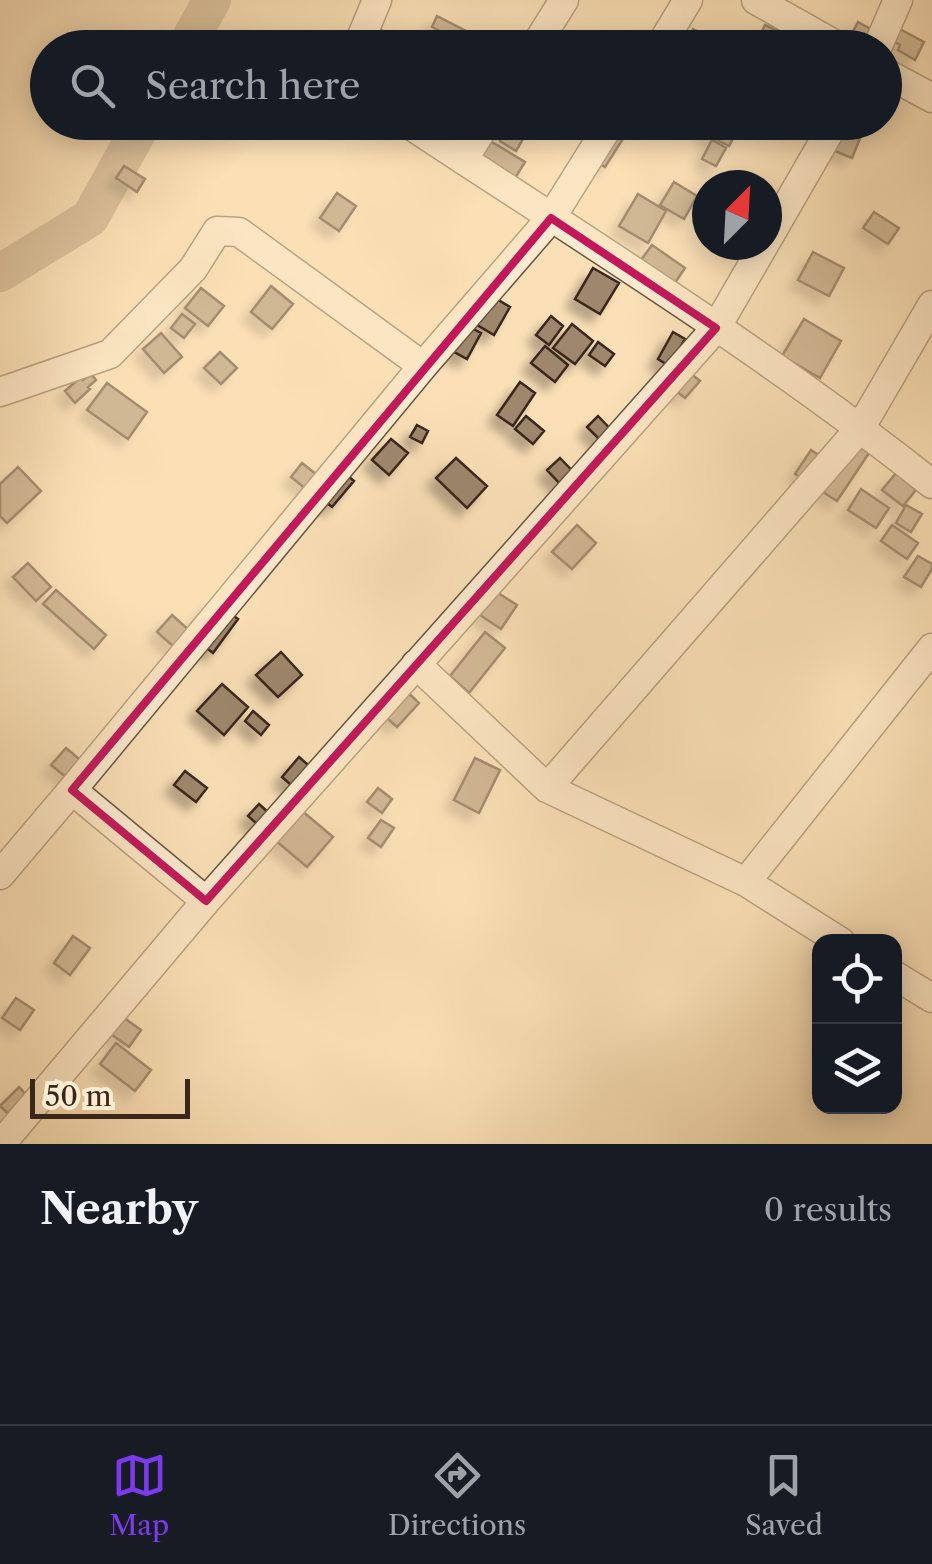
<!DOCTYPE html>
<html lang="en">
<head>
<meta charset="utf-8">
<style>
  body { margin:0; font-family:"Libre Caslon Text",serif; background:#242831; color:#f1f3f6 }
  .controls { position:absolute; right:30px; bottom:30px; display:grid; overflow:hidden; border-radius:20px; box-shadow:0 5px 25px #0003 }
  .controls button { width:90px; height:90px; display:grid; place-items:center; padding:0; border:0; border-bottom:2px solid #363941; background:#171b24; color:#f1f3f6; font:50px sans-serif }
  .compass { position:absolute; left:692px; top:170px; width:90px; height:90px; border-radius:50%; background:#171b24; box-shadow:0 5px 25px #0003; rotate:24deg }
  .scale { position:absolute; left:30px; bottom:25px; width:160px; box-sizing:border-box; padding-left:10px; border:5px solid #3a271a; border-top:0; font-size:28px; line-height:35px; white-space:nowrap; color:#3a271a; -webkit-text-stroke:8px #fcebd0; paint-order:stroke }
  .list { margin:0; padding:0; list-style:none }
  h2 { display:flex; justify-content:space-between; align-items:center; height:130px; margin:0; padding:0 40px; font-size:42px }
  h2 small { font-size:32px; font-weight:400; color:#9ea1a6 }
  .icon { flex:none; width:55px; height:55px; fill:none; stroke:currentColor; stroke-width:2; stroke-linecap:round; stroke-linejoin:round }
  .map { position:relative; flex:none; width:932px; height:1144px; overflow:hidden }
  .search { position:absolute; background:#171b24; box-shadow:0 5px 25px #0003; left:30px; right:30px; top:30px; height:110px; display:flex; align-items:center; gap:25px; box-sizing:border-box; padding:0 35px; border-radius:55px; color:#9ea1a6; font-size:38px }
  .sheet { height:280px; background:#171b24 }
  nav { display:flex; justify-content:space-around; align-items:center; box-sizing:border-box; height:140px; border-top:2px solid #363941; background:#171b24; font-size:28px; color:#9ea1a6 }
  nav a { display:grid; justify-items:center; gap:5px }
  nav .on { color:#7c3aed }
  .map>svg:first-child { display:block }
</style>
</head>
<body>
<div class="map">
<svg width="932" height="1144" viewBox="0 0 932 1144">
  <defs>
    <filter id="shadow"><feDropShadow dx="-9" dy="9" stdDeviation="5" flood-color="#0004"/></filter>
  </defs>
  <rect width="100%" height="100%" fill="#fbe0b7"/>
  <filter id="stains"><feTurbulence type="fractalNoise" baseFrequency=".002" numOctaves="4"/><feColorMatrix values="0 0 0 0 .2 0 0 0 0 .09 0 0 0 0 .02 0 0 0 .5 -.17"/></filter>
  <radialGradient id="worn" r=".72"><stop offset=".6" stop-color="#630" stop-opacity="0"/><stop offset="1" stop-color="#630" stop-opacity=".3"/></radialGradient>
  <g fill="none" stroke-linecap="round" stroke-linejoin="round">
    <path stroke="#b9a182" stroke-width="38" d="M185 48 212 0
      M0 273 90 218 143 122"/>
  </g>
  <path fill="#9e876c" stroke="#3a271a" stroke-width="2.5" filter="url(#shadow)" d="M437 16 472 34 465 48H446L439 44 444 33 432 27Z
    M858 22 876 32 864 48 849 39Z
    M374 24 397 42 393 48H360Z
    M765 25 792 38 787 48H754Z
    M898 28 924 42 915 60 898 50 900 45 891 40Z
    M693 29 704 35 699 47 687 42Z
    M439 122H471L460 143 435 130Z
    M614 122 628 131 605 167 582 153Z
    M709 122H739L741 123 729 146 704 133Z
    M833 123 861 136 852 158 823 146Z
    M510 124 526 134 516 151 500 141Z
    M487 139 525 162 512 183 474 160Z
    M712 140 726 148 716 166 702 159Z
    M124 166 145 179 137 192 116 178Z
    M674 182 697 196 684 219 660 205Z
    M337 193 356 206 339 231 320 218Z
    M638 194 666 211 648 243 619 226Z
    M874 212 899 228 888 244 863 228Z
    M652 245 685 268 672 287 638 264Z
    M813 252 844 268 829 296 798 280Z
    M593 268 619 283 600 314 575 299Z
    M271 286 293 304 272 329 251 312Z
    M201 288 224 306 208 326 185 308Z
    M485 292 510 307 494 335 467 319Z
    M182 314 195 324 184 338 171 328Z
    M551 316 563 326 549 345 536 335Z
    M804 319 841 341 820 378 782 356Z
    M458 321 481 333 467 359 445 347Z
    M572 324 593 341 575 364 553 348Z
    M673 332 685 339 669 366 658 359Z
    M161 333 182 357 164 373 143 349Z
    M598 342 614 354 605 366 589 355Z
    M545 346 568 365 555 382 531 363Z
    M220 352 237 368 221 384 204 368Z
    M675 361 700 381 685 398 661 379Z
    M91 374 96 380 88 387 90 389 75 403 65 391 81 377 83 380Z
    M520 382 535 393 513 426 497 415Z
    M107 383 147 412 128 439 87 410Z
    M526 416 544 431 533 444 515 429Z
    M598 416 620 439 609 449 587 427Z
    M417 425 428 431 422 443 410 437Z
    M391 439 408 453 389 475 372 460Z
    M851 441 869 453 837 501 795 474 811 450 835 466Z
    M456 458 487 486 467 508 436 478Z
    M560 458 587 486 574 499 547 470Z
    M331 462 354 481 332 507 309 488Z
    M302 463 317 475 306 489 291 477Z
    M18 467 41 491 7 523 0 516V484Z
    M896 473 916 490 903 506 882 490Z
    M861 489 889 508 876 528 848 510Z
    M906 505 922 514 911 532 896 523Z
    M577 525 596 543 572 569 552 552Z
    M892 525 918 543 907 559 881 541Z
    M918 556 932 564V569L921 587 904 577Z
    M28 563 51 587 36 601 13 577Z
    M56 590 106 635 94 649 43 604Z
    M495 591 517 605 501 629 480 615Z
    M212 600 238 619 213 653 187 633Z
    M172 615 189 630 174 647 157 632Z
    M485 632 505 648 469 693 450 676Z
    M281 652 302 675 278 697 256 675Z
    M396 681 419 703 397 727 373 706Z
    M222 684 248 707 224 735 197 711Z
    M253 711 269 725 261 735 245 721Z
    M66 748 85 764 71 781 51 765Z
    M299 757 323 778 306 798 282 777Z
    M475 758 500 770 479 813 454 800Z
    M185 771 207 788 196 802 174 785Z
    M378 788 392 799 382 813 367 802Z
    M259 804 279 822 268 834 248 816Z
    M301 810 333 837 307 867 275 840Z
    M381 820 394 828 381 847 368 838Z
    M73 936 90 948 70 975 54 963Z
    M16 998 34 1010 20 1030 2 1018Z
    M120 1015 141 1030 129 1047 108 1032Z
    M116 1043 151 1070 135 1091 100 1064Z
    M19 1087 31 1100 13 1118 0 1106Z"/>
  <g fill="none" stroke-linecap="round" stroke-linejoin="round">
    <defs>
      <path id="minor" d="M756 0 841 48
        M357 48 377 0
        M534 48 564 0
        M659 48 688 0
        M877 48 898 0
        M884 72 932 98
        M406 122C583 239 766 352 932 484
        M463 160 487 122
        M767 240 835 122
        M0 392 110 354 193 269 217 231 239 232 423 366
        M416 664 547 788 746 882 841 942
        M547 788 861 427 932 305
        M72 790 206 901
        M0 875 72 790 423 366 551 218 611 122
        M746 882 932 648
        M894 975 932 998
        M1 1144 206 901 716 328 764 245"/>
    </defs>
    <use href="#minor" stroke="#6a5541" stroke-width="31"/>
    <use href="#minor" stroke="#fcebd0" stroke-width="28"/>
  </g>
  <path d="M0 0H932V1144H0ZM551 218 716 328 206 901 72 790Z" fill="#fbe0b7" fill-opacity=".55" fill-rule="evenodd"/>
  <path fill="none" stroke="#c2185b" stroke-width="8" stroke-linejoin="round" d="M551 218 716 328 206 901 72 790Z"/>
  <rect width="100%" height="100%" filter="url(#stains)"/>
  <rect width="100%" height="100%" fill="url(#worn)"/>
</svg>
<div class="controls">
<button><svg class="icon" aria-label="locate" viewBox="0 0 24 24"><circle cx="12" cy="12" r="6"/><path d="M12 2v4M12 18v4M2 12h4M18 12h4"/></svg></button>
<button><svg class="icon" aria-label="layers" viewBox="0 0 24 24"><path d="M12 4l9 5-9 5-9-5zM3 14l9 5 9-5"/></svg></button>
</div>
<svg class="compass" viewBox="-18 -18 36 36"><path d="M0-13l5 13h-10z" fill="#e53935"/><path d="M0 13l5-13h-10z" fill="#9ea1a6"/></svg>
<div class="scale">50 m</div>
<div class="search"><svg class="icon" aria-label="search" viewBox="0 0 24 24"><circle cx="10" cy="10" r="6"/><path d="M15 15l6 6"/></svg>Search here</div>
</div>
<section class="sheet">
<h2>Nearby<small>0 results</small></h2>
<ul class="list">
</ul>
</section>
<nav>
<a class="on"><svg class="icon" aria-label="map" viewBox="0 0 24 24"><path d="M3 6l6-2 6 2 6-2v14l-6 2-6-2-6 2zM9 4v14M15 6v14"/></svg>Map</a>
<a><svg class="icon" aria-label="directions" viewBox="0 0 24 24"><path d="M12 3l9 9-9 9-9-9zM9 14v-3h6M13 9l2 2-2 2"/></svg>Directions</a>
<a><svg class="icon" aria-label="saved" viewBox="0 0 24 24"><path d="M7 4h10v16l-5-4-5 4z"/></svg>Saved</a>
</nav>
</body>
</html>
